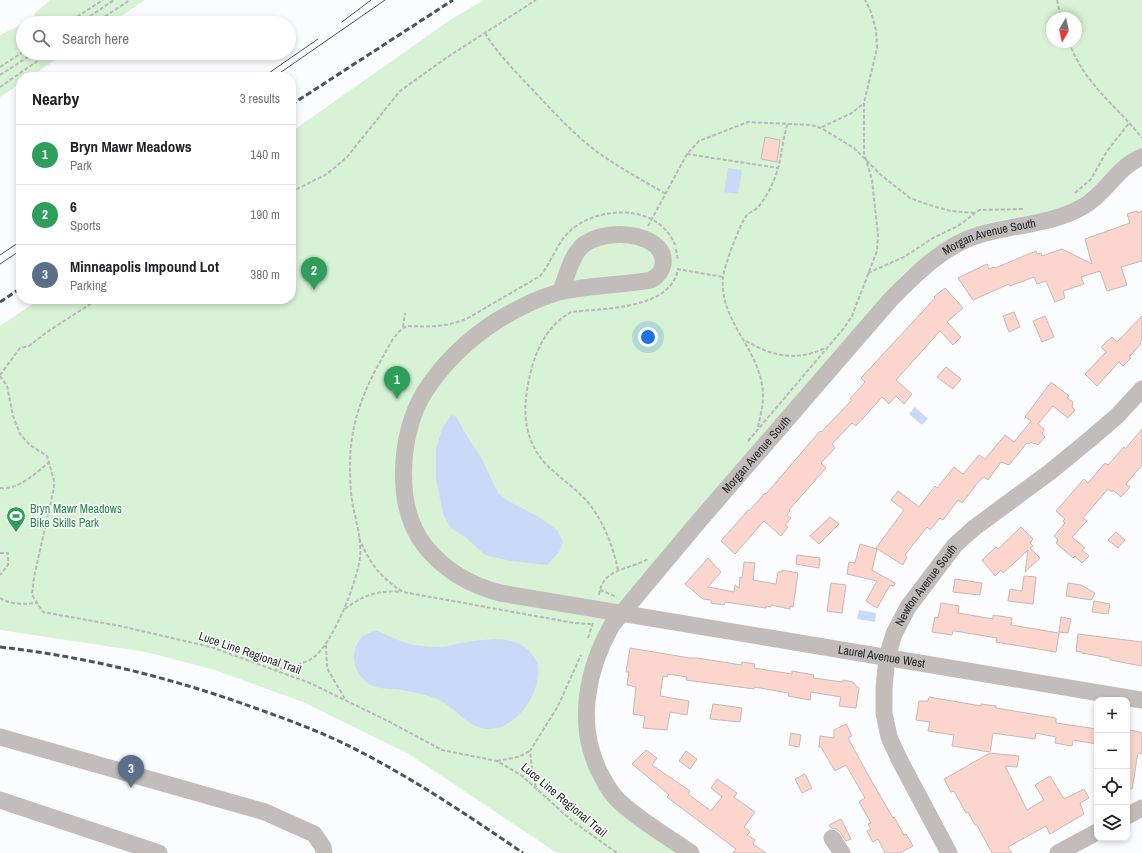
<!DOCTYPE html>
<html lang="en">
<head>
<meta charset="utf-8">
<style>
  body { margin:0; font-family:"Archivo Narrow",sans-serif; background:#f6f6f6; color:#202124 }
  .controls { position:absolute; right:12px; bottom:12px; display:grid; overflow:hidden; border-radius:8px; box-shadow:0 2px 6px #0003 }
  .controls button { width:36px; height:36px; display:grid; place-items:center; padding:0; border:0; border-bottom:1px solid #e0e0e0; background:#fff; color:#202124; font:20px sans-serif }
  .compass { position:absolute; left:1046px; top:12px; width:36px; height:36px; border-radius:50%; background:#fff; box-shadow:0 2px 6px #0003; rotate:189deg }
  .you { position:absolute; left:648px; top:337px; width:14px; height:14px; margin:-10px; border:3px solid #fff; border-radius:50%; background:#1a73e8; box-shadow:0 0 0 6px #1a73e833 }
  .badge { display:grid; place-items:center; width:26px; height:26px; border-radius:50%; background:#7c3aed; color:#fff; font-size:13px; font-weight:700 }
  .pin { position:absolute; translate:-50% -33px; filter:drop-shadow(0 1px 2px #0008) }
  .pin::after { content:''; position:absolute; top:21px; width:14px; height:12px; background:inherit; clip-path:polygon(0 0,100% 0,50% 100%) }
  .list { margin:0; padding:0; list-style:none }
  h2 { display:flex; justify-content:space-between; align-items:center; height:52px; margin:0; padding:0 16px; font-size:17px }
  h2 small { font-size:13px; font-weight:400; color:#757577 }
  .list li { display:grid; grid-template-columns:26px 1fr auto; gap:12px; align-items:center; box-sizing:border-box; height:60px; padding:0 16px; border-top:1px solid #e0e0e0 }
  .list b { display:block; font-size:15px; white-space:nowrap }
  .list p { margin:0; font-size:13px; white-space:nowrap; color:#757577 }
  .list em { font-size:13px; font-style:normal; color:#757577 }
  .icon { flex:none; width:22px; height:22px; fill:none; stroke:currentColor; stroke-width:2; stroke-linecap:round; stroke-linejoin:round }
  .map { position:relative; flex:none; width:1142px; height:853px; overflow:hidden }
  .search { position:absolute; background:#fff; box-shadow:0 2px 6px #0003; left:16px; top:16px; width:280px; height:44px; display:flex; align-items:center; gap:10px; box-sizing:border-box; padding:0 14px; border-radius:22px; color:#757577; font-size:15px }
  .panel { position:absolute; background:#fff; box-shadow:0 2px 6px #0003; left:16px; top:72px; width:280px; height:232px; border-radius:16px }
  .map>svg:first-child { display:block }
</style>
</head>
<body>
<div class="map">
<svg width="1142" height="853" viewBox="0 0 1142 853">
  <rect width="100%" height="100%" fill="#fbfcfe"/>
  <path fill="#d7f2d4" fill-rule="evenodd" d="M50 0H145L111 23H24L33 19 35 13Z
    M484 0H1142V149C1116 156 1100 185 1078 200 1056 215 1019 215 993 222 960 231 931 252 904 273L732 472 602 630 587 761 678 853H557L409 754 303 702 215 670 146 652 0 630V326L40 299H291V132L450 20ZM1052 18H1076V42H1052Z
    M23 24V53H66L30 77H21V83L0 97V35Z"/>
  <path fill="#c7daf8" d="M728 168 742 170 738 194 724 192Z
    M915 407 928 419 922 425 909 414Z
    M451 415 456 417 470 441 481 457 498 493 510 502 539 517 558 531 563 542 559 552 547 565 511 561 485 555 465 537 451 528 443 514 436 478V449L442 429Z
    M859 610 876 613 875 622 857 619Z
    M377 631C392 637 406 645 422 646 428 647 435 647 441 647 448 647 454 644 461 643 484 640 512 633 530 652 533 655 537 661 538 665 542 691 517 731 487 729 469 728 456 709 441 701 428 694 409 691 394 689 388 689 380 689 373 686 358 679 350 662 356 646 361 636 366 633 377 631Z"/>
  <path fill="#fcd5cc" stroke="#c5b9b6" d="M765 137 780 140 777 162 761 159Z
    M1137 211 1138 213 1142 211V261L1121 267 1127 285 1107 291 1100 271 1081 277 1084 284 1063 291 1065 298 1055 302 1046 281 1037 284 1034 277 1010 286 1009 284 973 300 958 278 987 264 989 269 994 267 995 268 1036 251 1037 254 1041 253 1042 256 1062 249 1092 264 1085 239 1130 223 1127 214Z
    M945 288 963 308 947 322 961 337 953 345 940 331 896 380 912 394 904 404 896 396 889 404 882 397 856 426 852 423 832 444 835 448 821 463 826 468 789 510 790 511 787 515 791 518 785 525 788 527 781 536 764 521 735 554 721 541 748 510 749 511 765 493 766 494 820 431 821 432 852 400 850 399 865 382 861 378 935 298 934 297Z
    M1014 312 1020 327 1009 332 1003 316Z
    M1045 316 1054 337 1042 342 1033 321Z
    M1142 316V340L1140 342 1141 344 1129 357 1131 358 1123 366 1119 362 1097 386 1085 374 1106 352 1101 347 1112 337 1117 342Z
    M946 367 961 379 953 389 937 377Z
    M1051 382 1069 396 1067 398 1073 402 1072 407 1075 410 1068 418 1053 406 1038 424 1044 429 1042 434 1045 437 1038 445 1035 443 1034 444 1031 442 1029 444 1027 443 1009 465 1001 462 988 480 984 477 979 481 962 503 958 500 943 520 940 518 930 530 927 527 905 555 907 557 903 565 876 548 904 510 891 500 898 491 919 507 935 486 937 488 954 467 963 474 979 455 985 459 1005 435 1014 442 1031 421 1025 417Z
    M1142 429V465L1126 484 1130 487 1121 497 1113 490 1112 492 1108 489 1083 518 1087 521 1072 537 1085 548 1082 550 1089 556 1082 563 1075 556 1073 558 1056 543 1058 540 1054 536 1065 523 1063 521 1065 519 1056 511 1084 479 1088 483 1105 463 1108 465 1124 447 1125 449Z
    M830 517 839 524 819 544 810 536Z
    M1021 527 1033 539 1030 543 1033 546 1030 548 1040 558 1025 572 1028 550 1003 573 1001 570 995 576 982 560 996 547 998 549Z
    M1116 532 1125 540 1118 548 1108 540Z
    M860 544 877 549 872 570 895 583 894 586 890 585 877 608 866 601 877 581 847 574 849 562 855 563Z
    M797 555 820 558 819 568 796 564Z
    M708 558 721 572 708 587 734 592 735 585 739 588 740 577 742 578 744 562 755 563 753 580 776 584 778 572H782V570L798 573 793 607 790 606V609L771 605V607L766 606V608L725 602 724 605 711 603V600L703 599 685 584Z
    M1024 576 1036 577 1033 604 1008 601 1010 589 1022 591Z
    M955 579 982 583 980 595 953 592Z
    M831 583 846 585 842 613 827 611Z
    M1068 583 1081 585 1095 593 1091 600 1066 596Z
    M1094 601 1110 604 1108 614 1092 612Z
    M941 603 959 606 958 613 993 619V615L1012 618 1011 625 1059 633 1056 652 996 642 997 638 955 631H953L952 635 932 632 935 617 938 618Z
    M1061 617 1071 619 1068 633 1059 632Z
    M1078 634 1142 642V666L1110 660V658L1082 653V652L1076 651Z
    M630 648 690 658H697L742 665V662L755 664 754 668 792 674V671L814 675 813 678 843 682V680L853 682 857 687 859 688 856 708 839 706 841 697 811 692 810 700 788 696 789 693 754 687V689L686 680 687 677 668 674 667 677 663 676 660 696 689 701 687 715 670 712 667 730 643 728 645 716 633 714 636 687 627 685 629 672H626Z
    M929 697 981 706V704L996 706V708L1056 718V723L1097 729V744L1073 740 1072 746 1055 743 1056 737 1036 733 1035 739 993 733 990 752 952 746 954 735 928 731 930 722 916 720 919 701H928Z
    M713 704 742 708 740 722 710 719Z
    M846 724 852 736 848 738 867 773 893 818 894 817 904 835 906 834 913 846 900 853H885L878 839 873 842 867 831 871 829 868 824 871 823 859 802 865 798 846 765 835 771 821 747H819L820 736 834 738V730Z
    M1127 729 1142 733V754L1138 753 1132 789H1127L1128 755H1127Z
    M791 733 801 735 799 747 789 745Z
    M646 750 657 758 652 765 690 791 688 794 711 811 722 797 711 788 717 779 737 793 734 797 755 812 744 827 750 832 747 835 755 840 753 844 766 853H733L736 849 667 797 669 795 666 792 632 764Z
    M686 751 697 759 690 769 679 761Z
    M990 753 1019 756 1017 767 1005 766 1027 810 1044 800 1035 785 1050 776 1064 799 1084 789 1089 798 1080 803 1084 814 1050 834 1046 826 1008 847 1012 853H992L977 825H975L968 812 966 813 954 791 951 792 944 779Z
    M805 774 812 788 802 793 795 779Z
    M841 819 851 839 846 841 840 832 836 829 831 828 829 825Z"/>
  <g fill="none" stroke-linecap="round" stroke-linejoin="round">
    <path stroke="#b7b9bb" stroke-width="2" stroke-dasharray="4 2" stroke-linecap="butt" d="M1057 0 1061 18
      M67 23 103 0
      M80 23 114 0
      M95 23 130 0
      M485 33C497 53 514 70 530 87 551 109 571 132 596 151 618 167 642 180 666 194
      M1069 42C1084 84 1116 105 1142 138
      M0 67 23 52
      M0 75 34 53
      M0 87 49 53
      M822 127 852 113 864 103
      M687 154 778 168
      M291 192 327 174 347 157 400 91 446 58 536 0
      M1075 193 1091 179 1107 151 1130 122
      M648 226 687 154 699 141 748 122 811 125 821 128 854 148 881 175 910 198 929 205 951 211 975 213
      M676 249 678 261
      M677 269 723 277
      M868 273 904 257 933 238 958 226 979 210 1024 209
      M403 327 405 313
      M746 341C772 356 796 362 825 348
      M0 375 20 348 29 346 47 332 98 299
      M0 376 7 386 13 416 20 434 30 445 47 456 54 480V488L34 577 32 595 43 612 120 626 211 647 310 683 388 721 442 750 497 761 521 775 571 820 617 853
      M758 427C761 413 765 399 762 385 756 346 719 319 723 277 724 267 740 223 747 215 750 212 754 211 757 208 763 202 770 190 773 182 782 164 781 142 788 123
      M748 441 844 328 852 316 877 251 878 235 872 180 864 153V103L877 48 876 30 871 12 865 0
      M0 488C18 490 35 474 48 463
      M359 538C370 564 380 577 403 592L574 623 591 624
      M0 553H8V565L0 575
      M618 570C613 545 601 515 583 497 570 484 556 475 544 462 520 434 523 400 532 367 539 343 550 324 571 312 603 308 671 310 678 269
      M600 590 617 597
      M599 595C602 568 629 570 648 559
      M0 598C11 605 24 604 37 603
      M345 609C363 595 378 590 401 592
      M588 638 593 623
      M326 645 327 668 345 699
      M274 670C287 667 303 665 314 657 333 643 358 580 360 557 362 540 356 522 353 506 350 491 350 475 350 461 351 423 363 392 381 360 387 350 396 329 408 326 430 327 448 327 468 318L540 276C552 262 557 242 571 230 600 205 659 204 675 245
      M497 761 518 757 530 751
      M536 787 533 778 530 751 558 706 581 655"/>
    <g stroke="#c2bdbb" stroke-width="17">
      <path id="s1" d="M560 292C566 280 569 263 577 252 595 224 668 231 663 264 662 272 658 276 651 280 623 285 593 285 564 291 542 296 518 308 498 320 468 339 443 363 424 393 399 434 394 507 425 546 444 570 470 585 500 593L1142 700"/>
      <path d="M0 737 265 812 314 834 323 847 324 853"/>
      <path d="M0 800 159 853"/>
      <path d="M1127 816 1142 808"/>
      <path d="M832 838 842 853"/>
      <path id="s2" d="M691 853C667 836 640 821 619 801 610 793 604 781 599 771 576 724 587 669 612 625L699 521 891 299C916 274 944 245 979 235 1014 224 1052 225 1084 206 1106 193 1118 166 1142 157"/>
      <path id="s3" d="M949 853 900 761 889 737 884 713V688L887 657 894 634 908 607 955 545 974 528 1050 472 1089 440 1117 416 1142 389"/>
      <path d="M1058 853 1097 832"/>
    </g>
    <path stroke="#505256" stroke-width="1" d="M342 22 371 0
      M263 77 318 39
      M274 77 385 0
      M0 255 21 241
      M0 264 21 250"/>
    <path stroke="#505256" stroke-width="3" stroke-dasharray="6 3" stroke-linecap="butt" d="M291 105 453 0
      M0 302 21 288
      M0 647C88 657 172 678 255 708 286 719 316 730 345 744 408 775 466 814 523 853"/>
  </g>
  <defs>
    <symbol id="stadium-pin" viewBox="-11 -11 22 30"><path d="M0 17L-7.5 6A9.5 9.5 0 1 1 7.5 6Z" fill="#2e9e5b" stroke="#fff"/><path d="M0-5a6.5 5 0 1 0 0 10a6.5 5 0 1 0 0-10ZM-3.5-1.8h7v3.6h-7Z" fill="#fff"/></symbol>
  </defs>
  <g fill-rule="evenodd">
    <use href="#stadium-pin" x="5" y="505" width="22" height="30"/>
  </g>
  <g text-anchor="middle" stroke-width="3" stroke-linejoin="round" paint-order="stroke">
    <g font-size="12" fill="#24262a" stroke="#fff">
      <text dy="4" stroke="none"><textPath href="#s2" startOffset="826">Morgan Avenue South</textPath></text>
      <text dy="4" stroke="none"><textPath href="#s2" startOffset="501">Morgan Avenue South</textPath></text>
      <text dy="4" stroke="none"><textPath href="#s3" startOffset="294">Newton Avenue South</textPath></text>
      <text transform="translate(250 653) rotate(19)" y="4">Luce Line Regional Trail</text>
      <text dy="4" stroke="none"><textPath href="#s1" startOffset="1074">Laurel Avenue West</textPath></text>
      <text transform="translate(564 800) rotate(40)" y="4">Luce Line Regional Trail</text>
    </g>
    <g font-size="12" fill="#27864d" stroke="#fff" text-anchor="start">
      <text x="30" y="513">Bryn Mawr Meadows<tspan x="30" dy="14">Bike Skills Park</tspan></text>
    </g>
  </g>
</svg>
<div class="controls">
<button>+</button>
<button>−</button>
<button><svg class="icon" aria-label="locate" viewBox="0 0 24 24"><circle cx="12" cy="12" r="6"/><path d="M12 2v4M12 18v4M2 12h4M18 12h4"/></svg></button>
<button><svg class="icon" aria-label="layers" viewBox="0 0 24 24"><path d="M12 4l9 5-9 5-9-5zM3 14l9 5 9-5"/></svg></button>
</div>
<svg class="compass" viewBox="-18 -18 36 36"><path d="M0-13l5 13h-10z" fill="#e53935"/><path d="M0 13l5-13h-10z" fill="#757577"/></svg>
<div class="you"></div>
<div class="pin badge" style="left:397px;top:399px;background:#2e9e5b">1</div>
<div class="pin badge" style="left:314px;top:290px;background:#2e9e5b">2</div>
<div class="pin badge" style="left:131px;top:788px;background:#5c6f8a">3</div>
<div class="search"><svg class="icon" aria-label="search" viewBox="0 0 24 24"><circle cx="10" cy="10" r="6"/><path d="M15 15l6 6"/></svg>Search here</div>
<section class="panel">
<h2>Nearby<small>3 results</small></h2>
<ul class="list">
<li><span class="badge" style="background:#2e9e5b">1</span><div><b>Bryn Mawr Meadows</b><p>Park</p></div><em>140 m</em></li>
<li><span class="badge" style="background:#2e9e5b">2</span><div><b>6</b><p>Sports</p></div><em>190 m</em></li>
<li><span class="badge" style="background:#5c6f8a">3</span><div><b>Minneapolis Impound Lot</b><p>Parking</p></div><em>380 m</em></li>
</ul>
</section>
</div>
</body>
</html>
